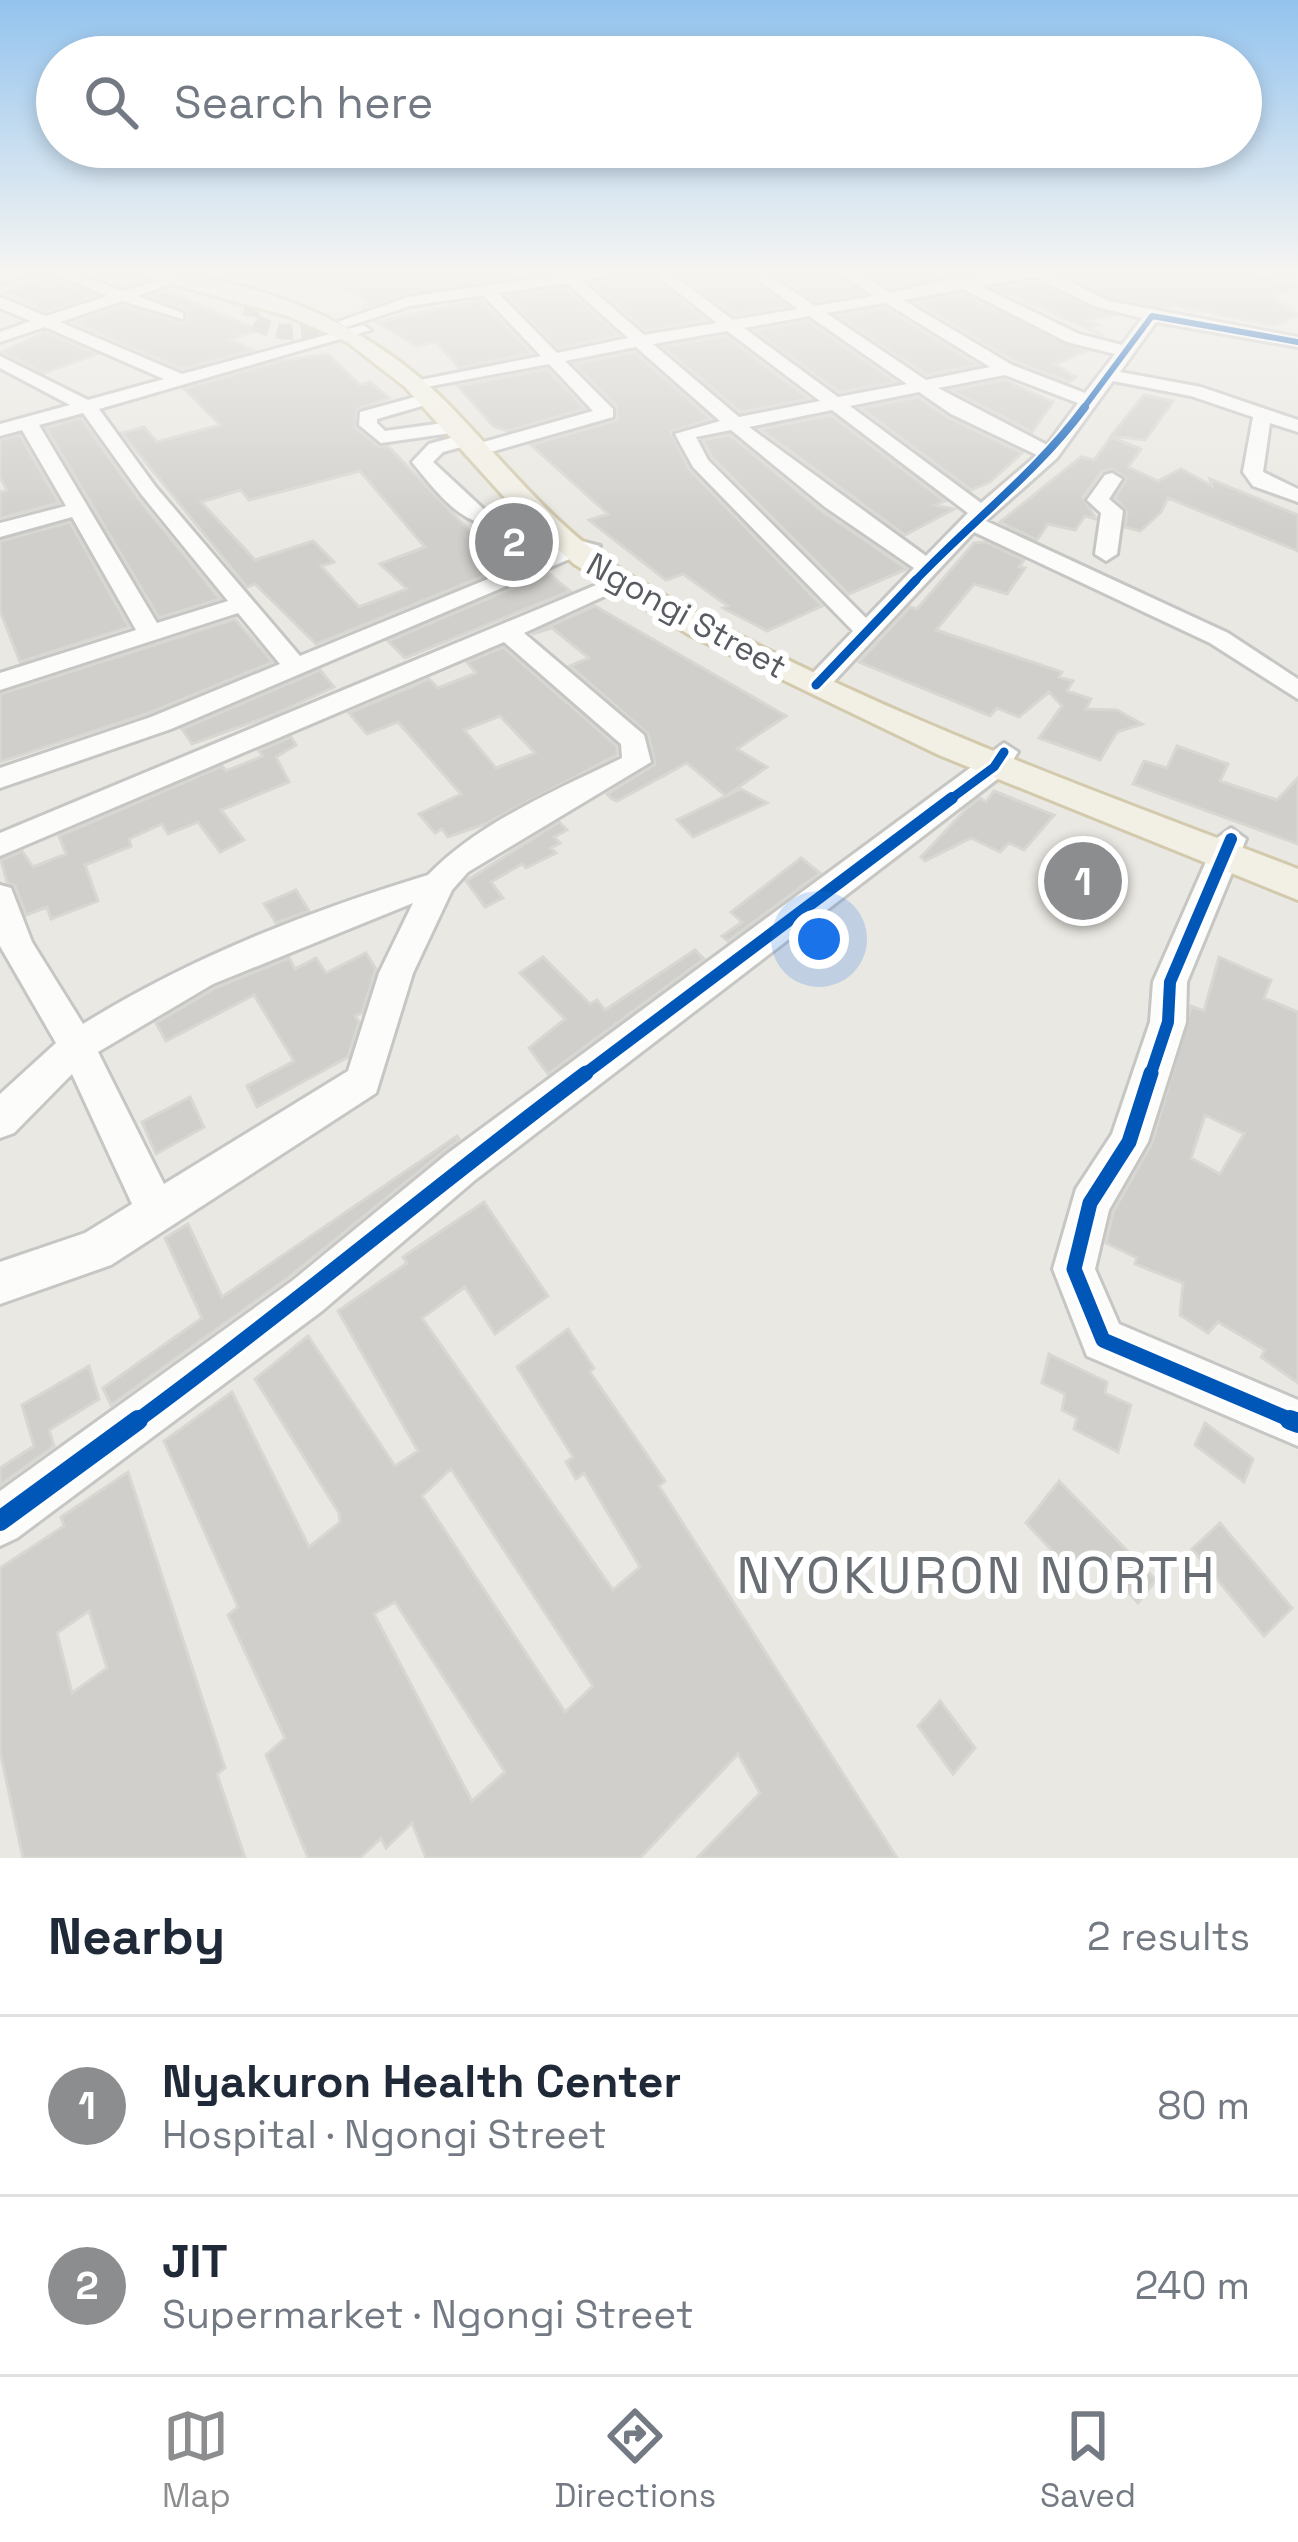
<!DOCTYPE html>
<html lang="en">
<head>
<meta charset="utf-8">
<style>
  body { margin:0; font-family:"Space Grotesk",sans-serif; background:#f2f2f3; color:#1f2937 }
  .you { position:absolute; left:819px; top:939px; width:42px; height:42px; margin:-30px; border:9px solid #fff; border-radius:50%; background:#1a73e8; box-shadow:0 0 0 18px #1a73e833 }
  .badge { display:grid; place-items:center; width:78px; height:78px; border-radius:50%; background:#8b8d8f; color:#fff; font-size:39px; font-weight:700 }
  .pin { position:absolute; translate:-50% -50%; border:6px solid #fff; box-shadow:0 3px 12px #0006 }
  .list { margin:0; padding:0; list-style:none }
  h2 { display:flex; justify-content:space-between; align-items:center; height:156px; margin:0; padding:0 48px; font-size:51px }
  h2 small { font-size:39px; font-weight:400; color:#747a83 }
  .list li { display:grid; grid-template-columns:78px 1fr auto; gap:36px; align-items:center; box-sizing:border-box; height:180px; padding:0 48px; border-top:3px solid #e0e1e3 }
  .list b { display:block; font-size:45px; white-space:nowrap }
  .list p { margin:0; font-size:39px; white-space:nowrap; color:#747a83 }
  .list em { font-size:39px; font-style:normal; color:#747a83 }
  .icon { flex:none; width:66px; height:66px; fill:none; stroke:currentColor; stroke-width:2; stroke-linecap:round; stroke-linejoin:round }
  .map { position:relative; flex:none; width:1298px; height:1858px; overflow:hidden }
  .search { position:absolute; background:#fff; box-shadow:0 6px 18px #0003; left:36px; right:36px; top:36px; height:132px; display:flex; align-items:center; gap:30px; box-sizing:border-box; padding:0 42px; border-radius:66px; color:#747a83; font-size:45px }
  .sheet { height:516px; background:#fff }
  nav { display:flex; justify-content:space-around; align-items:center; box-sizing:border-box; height:168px; border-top:3px solid #e0e1e3; background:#fff; font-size:33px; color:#747a83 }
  nav a { display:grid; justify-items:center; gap:6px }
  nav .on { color:#8b8d8f }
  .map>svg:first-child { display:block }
</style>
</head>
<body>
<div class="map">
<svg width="1298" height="1858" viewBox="0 0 1298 1858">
  <rect width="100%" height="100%" fill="#eae8e2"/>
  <path fill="#d0cfcb" stroke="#d9d7d2" stroke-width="3" fill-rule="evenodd" d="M312 271H552V272L407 293 363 308 370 301Z
    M639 271H647L706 320 645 330 592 283Z
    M676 271H742L787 306 734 315Z
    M771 271H833L862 293 816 301Z
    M864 271H977L892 288Z
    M1059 271H1250L1297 287 1270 296 1298 315 1275 326 1168 304 1169 308 1109 297Z
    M49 276 95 295 46 311 8 292Z
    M1034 282 1113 315 1086 320 1097 325 1086 327 1104 336 995 288Z
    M566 288 618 335 558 348 507 296Z
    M164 291 259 330 230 340 253 350 182 369 73 322 122 306 186 323 185 309 150 296Z
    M962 294 1086 351 1055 364 1076 377 1069 382 1014 361 916 302Z
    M481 300 532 353 459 368 436 342 416 346 376 322Z
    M885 308 978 365 927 375 838 316Z
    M808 321 896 382 839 392 755 331Z
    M45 332 97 354 44 373 3 352Z
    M726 336 809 399 740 412 663 347Z
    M635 352 711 419 671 432 689 469 822 606 767 631 723 608 728 606 683 574 666 580 589 520 608 514 531 445 617 420 616 406 574 364Z
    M328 354 360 385 370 382 389 398 357 409 356 428 378 446H388L493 555 519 545 533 556 316 644 255 584 247 587 122 433 144 427 157 442 220 425 184 389 280 361ZM360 471 425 547 380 564 407 589 359 607 321 566 334 562 313 541 255 560 201 502 241 490 249 500Z
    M547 369 585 409 507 431 493 426 458 386Z
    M1005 380 1053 402 1032 432 951 390Z
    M1144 395 1173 401 1145 440 1111 436Z
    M918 397 949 418 1022 453 990 482 971 490 861 408Z
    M831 415 945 501 936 505 954 509 905 535 760 429Z
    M81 418 137 497 220 599 159 618 46 428Z
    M20 435 59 503 0 518V492L7 490 0 477V440Z
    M730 435 822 511 907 569 849 594 712 457 703 440Z
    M1111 437 1141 449 1128 467 1158 481 1181 469 1212 486 1210 479 1298 515V551L1168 498 1161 512 1140 531 1125 527 1127 512 1115 498 1126 478 1111 469 1101 472 1083 497 1096 519 1085 516 1075 530 1048 524 1037 540 1000 522 1081 457 1094 460Z
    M70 522 129 627 20 662 0 611V541Z
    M986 542 1024 560 1019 567 1025 568 1007 594 974 584 936 630 1062 672 1059 677 1073 681 1067 691 1091 699 1086 709 1117 710 1142 724 1117 732 1100 760 1039 738 1062 706 1049 692 1019 717 997 708 990 716 859 662 910 607 917 609 974 543Z
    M548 573 570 591 405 658 388 641Z
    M595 606 786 716 737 749 767 767 726 796 687 763 617 801 612 799 607 794 655 764 648 734 570 666 589 658 552 628 532 634Z
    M235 619 273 662 149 713 0 762V694Z
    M503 647 617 746V755L485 824 448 837 442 829 435 833 419 814 461 794 398 722 367 734 349 713 429 679 438 688 476 673 467 662ZM500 716 535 753 496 768 464 730Z
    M320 670 334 687 275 714 192 744 182 729Z
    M291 737 296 745 276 757 289 782 221 810 244 840 220 852 198 822 168 834 162 824 129 839 131 846 85 865 98 901 51 919 47 907 26 915 15 886 7 882 1 860 22 851 33 867 66 854 59 836 222 766 226 771 263 756 259 751Z
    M1177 746 1228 764 1220 781 1277 800 1298 778V844L1133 784 1144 761 1167 768Z
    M741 789 767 803 693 837 677 820Z
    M994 791 1054 815 1024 850 1009 843 1000 852 971 838 925 861 921 857 966 809 980 798 986 802Z
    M559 822 567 830 554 837 560 843 551 848 556 853 526 868 522 864 491 882 503 898 485 907 466 881Z
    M801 858 820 873 728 941 722 936 742 922 731 912Z
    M296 890 309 911 276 923 264 904Z
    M695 950 704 959 548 1074 529 1048 565 1019 520 973 543 957 590 1004 597 1000 605 1010Z
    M366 953 376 969 362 1013 355 1016 359 1022 348 1057 257 1107 247 1086 294 1061 254 995 166 1041 156 1023 215 988 289 958 295 969 316 958 326 973Z
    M1219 957 1271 980 1264 998 1298 1012V1383L1261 1357 1265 1350 1218 1322 1208 1333 1180 1315 1183 1283 1135 1264 1137 1258 1106 1243 1113 1212 1152 1143 1191 1006 1204 1011ZM1205 1115 1244 1134 1220 1174 1191 1158Z
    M190 1097 204 1127 156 1154 142 1122Z
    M457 1136 459 1139 289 1277 111 1405 103 1388 202 1318 165 1238 188 1224 222 1297Z
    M484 1202 548 1296 495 1334 465 1287 422 1318 613 1590 640 1567 584 1473 576 1479 566 1462 573 1457 517 1367 568 1329 594 1368 590 1372 665 1481 659 1486 897 1858H697L760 1793 738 1754 640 1858H426L412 1823 386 1848 381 1838 360 1858H308L266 1755 285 1738 228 1615 238 1607 164 1441 232 1392 309 1547 340 1522 339 1513 255 1379 308 1336 395 1466 418 1451 338 1311 407 1263 403 1257ZM451 1469 593 1686 565 1712 422 1496ZM395 1602 505 1772 472 1801 374 1614Z
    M1049 1354 1107 1382 1105 1393 1131 1405 1118 1452 1074 1429 1077 1418 1062 1410 1065 1394 1042 1383Z
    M89 1366 99 1399 49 1430 54 1446 0 1485V1468L34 1446 22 1405Z
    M1205 1423 1253 1459 1244 1482 1195 1445Z
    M128 1472 225 1768 217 1774 245 1858H23L0 1751V1568L64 1526 61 1517ZM89 1611 107 1668 72 1693 57 1633Z
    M1059 1481 1156 1580 1138 1603 1090 1552 1074 1574 1026 1523Z
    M1220 1523 1292 1608 1264 1636 1192 1549Z
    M940 1701 975 1748 953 1774 918 1726Z"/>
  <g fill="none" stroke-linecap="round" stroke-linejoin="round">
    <path stroke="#c6c5c2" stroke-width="16" stroke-dasharray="16 8" stroke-linecap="butt" d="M254 301 250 319C277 337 300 334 329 324"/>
    <defs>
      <path id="minor" d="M30 271 28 274 0 283V274Z
        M48 271H69L122 291 174 277V283L137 296 183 313V319L122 301 60 322 182 374 363 325 371 330 99 409 155 486 300 656 581 541 600 546 171 729 0 788V768L151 717 280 664 238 613 0 690V673L136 630 72 517 0 537V523L66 506 22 430 0 436V424L70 405 0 368V356L88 400 164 379 45 327 0 342V332L31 321 0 308V297L46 316 108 296ZM83 413 141 494 228 601 157 623 39 425Z
        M556 271H624L582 281 644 335 717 323 651 271H668L733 320 798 309 746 271H763L815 306 874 296 837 271H855L891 293 958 277 1049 271 1108 301 1298 337V347L1156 322 1120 372 1201 387 1298 420V432L1270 423 1263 472 1298 489V502L1253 486 1243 472 1253 417 1191 396 1113 381 1057 458 986 521 1228 633 1298 679V699L1210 643 974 532 825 691H807V679L853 631 693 467 675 434 720 421 636 347 565 361 613 409V417L473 457 466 455V447L593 411 549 364 410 390V382L541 356 483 295 410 306 346 327 338 322 408 297 559 275ZM1035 277 1097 307 1142 318 1122 345 1079 334 980 286ZM567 283 628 338 557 353 498 293ZM963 289 1067 342 1115 354 1085 393 1012 365 903 300ZM886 303 990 367 926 380 826 313ZM809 316 907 384 838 397 744 328ZM727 331 820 401 739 417 653 344ZM1005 375 1078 403 1047 445 938 388ZM919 392 951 414 1037 455 981 503 850 406ZM832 410 968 513 926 556 749 427ZM731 430 825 507 914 568 866 618 708 460 696 437Z
        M426 394 435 399 432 403 377 419V423L385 431 451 422 461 428 458 432 381 443 359 425 360 412Z
        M465 434 475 440 472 444 443 452 433 462 490 515 537 511 548 517 545 522C475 539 454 514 412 462L429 444Z
        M1112 473 1122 479 1109 499 1123 511 1117 554 1106 561 1095 554 1101 513 1087 500 1105 475Z
        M613 578 633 583 524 633 644 735 651 762 468 872 452 890 413 973 376 1093 111 1265 0 1304V1262L85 1233 132 1204 72 1074 14 1133 0 1138V1094L56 1043 0 946V885L11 888 32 942 83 1024C191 957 307 912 428 875 479 822 557 790 622 758L621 744 504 642 0 856V833ZM413 903 379 973 348 1071 164 1184 98 1052 213 984Z
        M1004 743 1018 752 1004 774 475 1180 322 1311 17 1538 0 1546V1491L292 1281 447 1154Z
        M1231 828 1246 839 1187 982 1186 1022 1148 1142 1109 1210 1095 1269 1119 1324 1298 1400V1446L1087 1356 1053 1269 1076 1189 1112 1134 1150 1022 1153 982 1216 839Z"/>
      <path id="major" d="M125 271C246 271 369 321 452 408 509 467 559 533 631 576 840 700 1072 782 1298 869V900L939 755 688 634 574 564 514 508 405 387 347 342 288 316Z"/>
    </defs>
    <use href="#minor" stroke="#c6c6c5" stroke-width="6"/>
    <use href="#major" stroke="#d3caae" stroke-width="6"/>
    <use href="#minor" fill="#fcfcfb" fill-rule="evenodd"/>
    <use href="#major" fill="#f2f0e5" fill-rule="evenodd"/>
    <defs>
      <path id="cycleway-far5" d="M1082 410 1152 316 1298 342"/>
      <path id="cycleway-far4" d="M913 583C970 523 1036 473 1085 407"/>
      <path id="cycleway-far3" d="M816 685 916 580
        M948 801 994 767 1004 752"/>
      <path id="cycleway-far2" d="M582 1076 952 798
        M1150 1076 1168 1022 1170 982 1231 839"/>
      <path id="cycleway-far1" d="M1151 1073 1129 1142 1090 1203 1074 1269 1103 1340 1298 1423
        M134 1423C288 1310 433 1188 586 1073"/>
      <path id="cycleway" d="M1290 1420 1298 1423
        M0 1521 138 1420"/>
    </defs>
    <use href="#cycleway-far5" stroke="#fff" stroke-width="9"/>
    <use href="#cycleway-far4" stroke="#fff" stroke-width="12"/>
    <use href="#cycleway-far3" stroke="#fff" stroke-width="15"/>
    <use href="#cycleway-far2" stroke="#fff" stroke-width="20"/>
    <use href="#cycleway-far1" stroke="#fff" stroke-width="22"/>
    <use href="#cycleway" stroke="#fff" stroke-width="27"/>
    <use href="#cycleway-far5" stroke="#0057b8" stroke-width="6"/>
    <use href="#cycleway-far4" stroke="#0057b8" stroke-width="8"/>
    <use href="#cycleway-far3" stroke="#0057b8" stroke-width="9"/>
    <use href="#cycleway-far2" stroke="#0057b8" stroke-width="12"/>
    <use href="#cycleway-far1" stroke="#0057b8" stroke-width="15"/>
    <use href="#cycleway" stroke="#0057b8" stroke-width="20"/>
  </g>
  <linearGradient id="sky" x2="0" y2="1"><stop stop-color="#93c3ee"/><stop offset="0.51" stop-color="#f6f5f2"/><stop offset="1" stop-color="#f6f5f2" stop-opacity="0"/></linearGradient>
  <rect width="1298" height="531" fill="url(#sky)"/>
  <g text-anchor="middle" stroke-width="12" stroke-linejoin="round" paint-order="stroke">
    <g font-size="33" fill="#585c62" stroke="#fff">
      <text transform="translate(687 615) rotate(29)" y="12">Ngongi Street</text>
    </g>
    <g font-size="51" letter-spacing="3" fill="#696e74" stroke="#fff">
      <text x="977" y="1593">NYOKURON NORTH</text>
    </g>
  </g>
</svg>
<div class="you"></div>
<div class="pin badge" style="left:1083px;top:881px">1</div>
<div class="pin badge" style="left:514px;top:542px">2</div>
<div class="search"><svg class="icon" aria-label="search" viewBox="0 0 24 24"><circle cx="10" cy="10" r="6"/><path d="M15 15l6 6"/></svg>Search here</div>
</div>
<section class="sheet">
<h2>Nearby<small>2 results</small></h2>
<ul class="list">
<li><span class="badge">1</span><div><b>Nyakuron Health Center</b><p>Hospital · Ngongi Street</p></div><em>80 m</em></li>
<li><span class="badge">2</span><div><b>JIT</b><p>Supermarket · Ngongi Street</p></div><em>240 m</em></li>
</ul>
</section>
<nav>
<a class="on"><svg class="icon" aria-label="map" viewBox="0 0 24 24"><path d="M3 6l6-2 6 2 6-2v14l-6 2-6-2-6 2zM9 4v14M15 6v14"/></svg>Map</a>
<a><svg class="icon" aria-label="directions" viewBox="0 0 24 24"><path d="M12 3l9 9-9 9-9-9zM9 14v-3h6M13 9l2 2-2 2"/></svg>Directions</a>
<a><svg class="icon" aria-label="saved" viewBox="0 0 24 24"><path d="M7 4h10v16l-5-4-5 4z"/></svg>Saved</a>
</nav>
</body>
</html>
